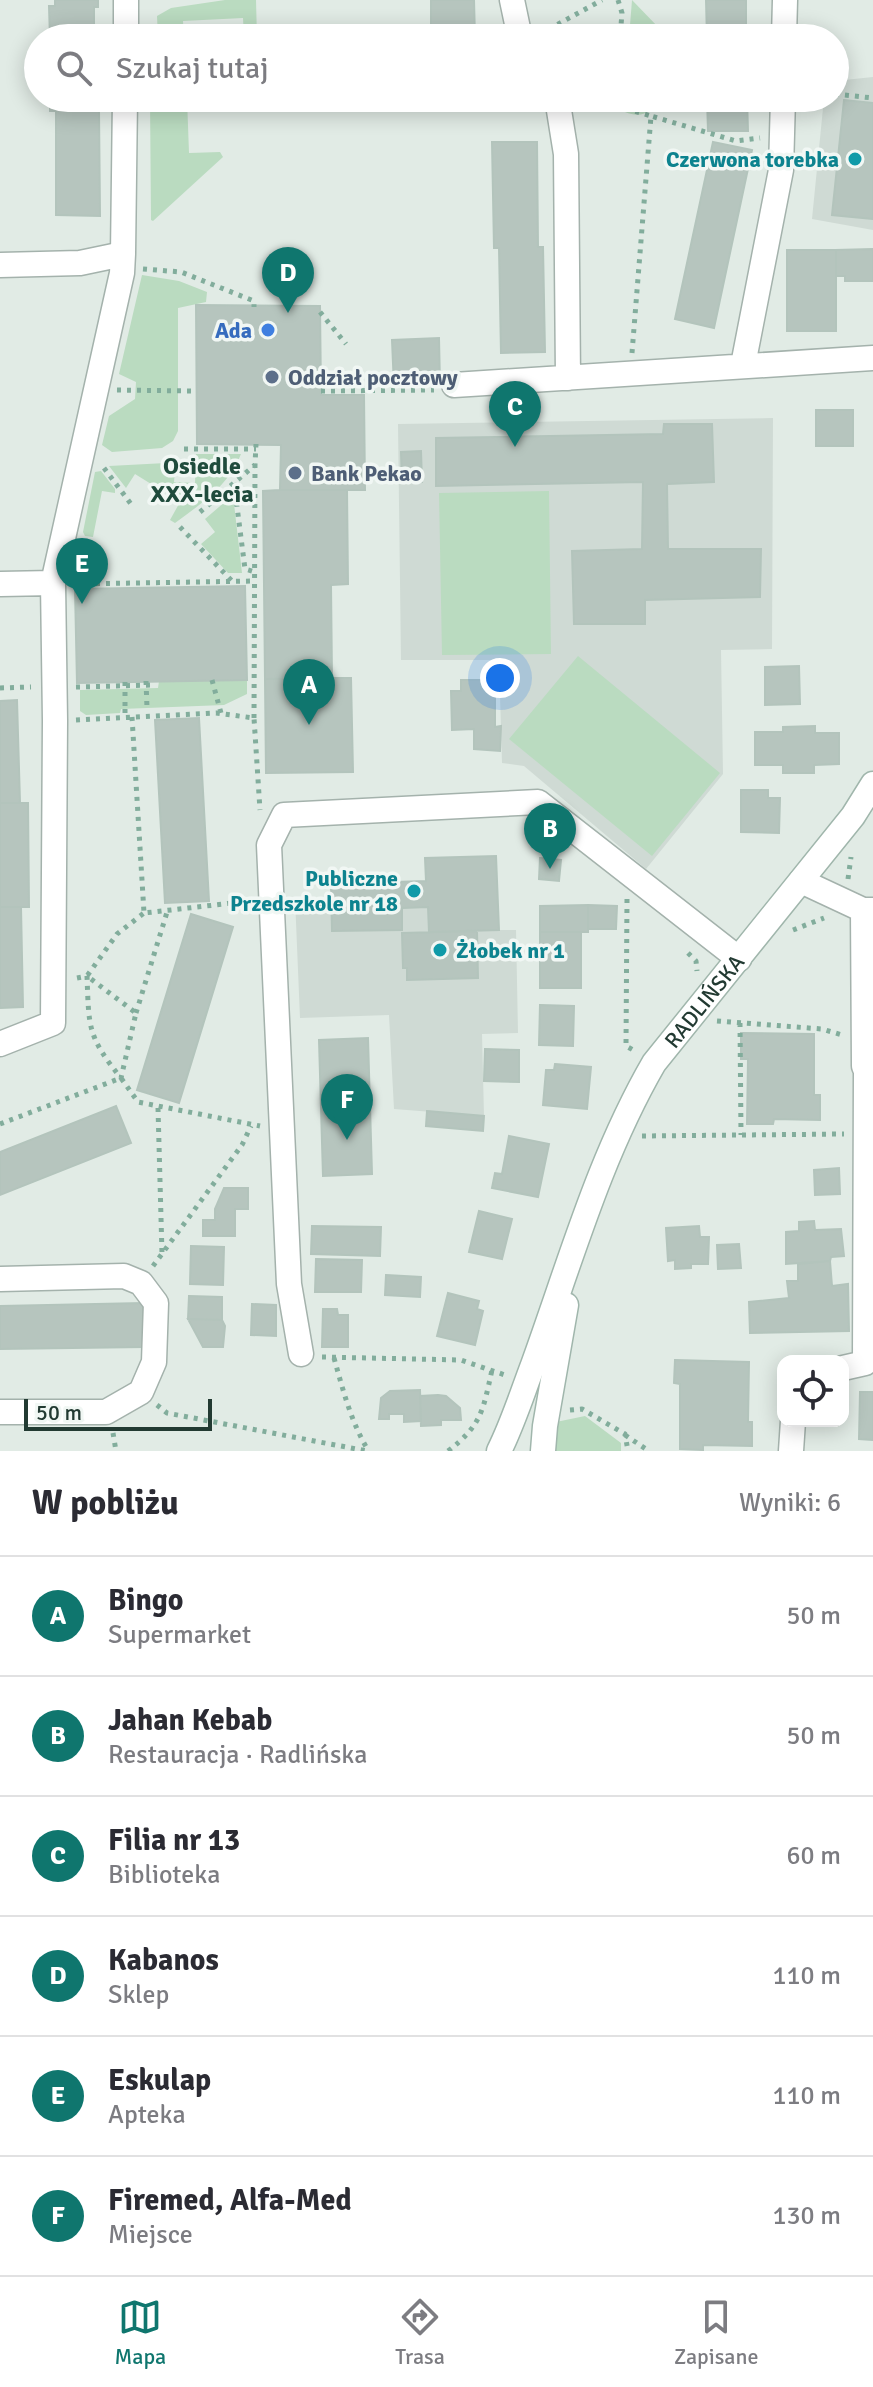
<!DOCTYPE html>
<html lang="pl">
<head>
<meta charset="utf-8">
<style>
  body { margin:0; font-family:Signika,sans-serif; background:#f2f2f3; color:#2b2b33 }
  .controls { position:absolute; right:24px; bottom:24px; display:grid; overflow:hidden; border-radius:16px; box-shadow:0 4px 20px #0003 }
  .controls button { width:72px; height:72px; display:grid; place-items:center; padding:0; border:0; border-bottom:2px solid #e1e1e2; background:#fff; color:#2b2b33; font:40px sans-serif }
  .scale { position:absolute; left:24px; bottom:20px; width:188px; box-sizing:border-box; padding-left:8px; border:4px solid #223a32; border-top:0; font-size:22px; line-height:28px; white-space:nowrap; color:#223a32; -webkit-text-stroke:6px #f1f7f4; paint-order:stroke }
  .you { position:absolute; left:500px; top:678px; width:28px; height:28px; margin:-20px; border:6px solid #fff; border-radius:50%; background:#1a73e8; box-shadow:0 0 0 12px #1a73e833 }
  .badge { display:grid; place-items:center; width:52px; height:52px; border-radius:50%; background:#0f766e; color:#fff; font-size:26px; font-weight:700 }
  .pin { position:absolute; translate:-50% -66px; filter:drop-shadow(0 2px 4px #0008) }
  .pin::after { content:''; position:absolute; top:42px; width:28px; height:24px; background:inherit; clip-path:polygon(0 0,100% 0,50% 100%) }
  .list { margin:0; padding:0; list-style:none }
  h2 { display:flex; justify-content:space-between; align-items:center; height:104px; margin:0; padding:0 32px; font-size:34px }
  h2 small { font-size:26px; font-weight:400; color:#7c7c81 }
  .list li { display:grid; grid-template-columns:52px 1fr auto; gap:24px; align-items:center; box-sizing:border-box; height:120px; padding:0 32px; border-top:2px solid #e1e1e2 }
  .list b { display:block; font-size:30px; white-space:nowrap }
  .list p { margin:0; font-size:26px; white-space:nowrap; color:#7c7c81 }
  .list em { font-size:26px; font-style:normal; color:#7c7c81 }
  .icon { flex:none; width:44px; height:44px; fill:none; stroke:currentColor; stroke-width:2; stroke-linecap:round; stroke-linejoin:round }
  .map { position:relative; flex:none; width:873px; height:1451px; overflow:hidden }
  .search { position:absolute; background:#fff; box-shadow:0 4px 20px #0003; left:24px; right:24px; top:24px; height:88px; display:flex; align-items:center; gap:20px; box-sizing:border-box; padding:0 28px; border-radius:44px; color:#7c7c81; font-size:30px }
  .sheet { height:824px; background:#fff }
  nav { display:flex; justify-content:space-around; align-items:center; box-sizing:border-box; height:112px; border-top:2px solid #e1e1e2; background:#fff; font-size:22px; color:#7c7c81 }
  nav a { display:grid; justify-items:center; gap:4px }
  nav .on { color:#0f766e }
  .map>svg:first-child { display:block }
</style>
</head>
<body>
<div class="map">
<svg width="873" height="1451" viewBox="0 0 873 1451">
  <rect width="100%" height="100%" fill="#e1ebe5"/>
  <path fill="#cfdad4" d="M873 77V230L812 219 824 98H835V81Z
    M773 418 772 649 721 650 723 774 646 869 524 766 502 763 499 660H401L398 424Z
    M496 856 499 930H516L518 1033 482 1034 484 1116 394 1109 389 1015 300 1018 295 898H331V884L426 881 425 858Z"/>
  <path fill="#badbc0" d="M225 0H256L257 38H244L243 18 183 21 184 38H158L157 16 171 8Z
    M632 0 659 28 662 38H629Z
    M150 98H187L189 153 220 152 223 157 153 221 151 220Z
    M610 98H666C643 120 636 118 609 105Z
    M142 275 179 281 207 292 206 302 178 308V431L173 441 162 448 112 452 102 445 109 416 135 399 136 382 119 374Z
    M196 454H241C228 486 202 503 175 523L170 520 180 502 135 474 126 488 109 466 166 463 175 471 174 482 195 483Z
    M101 471 115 489V493L102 491 93 537 85 536 83 532 95 472Z
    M549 491 551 654 442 655 439 493Z
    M233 495 242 573H228L201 544 215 532 205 519Z
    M578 656 720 773 652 856 509 739Z
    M247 680V694L224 705 121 709 120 713 86 715 80 711V690L158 688 159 681Z
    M585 1416 621 1443V1451H555L556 1422Z"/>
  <path fill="#b6c5be" stroke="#b3c4bc" stroke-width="2" d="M55 0H98V7H94V38H50L49 6H55Z
    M431 0H474L475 38H431Z
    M706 0H746V38H707Z
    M50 98H95V110L99 111 100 216 56 215V111H50Z
    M707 98H747L748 131H708Z
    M844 100 873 103V219L832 215Z
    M492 142H537L538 247H543L545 352 501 353 499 248H494Z
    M713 142 752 150 714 328 675 319Z
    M873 249V281H845V276H836V250Z
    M787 250H836V331H787Z
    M196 305 320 306 321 395H364L365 490H280L281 445 197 444Z
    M439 338 440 385 394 387 392 340Z
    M816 410H853V446H816Z
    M664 424H712L714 482 667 484 668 549H761L760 597 645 600V624H574L572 551 642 549 643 482 436 486V438L663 434Z
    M421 451 422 482 402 483 401 452Z
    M280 490H347L348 584 331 585 332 678 265 679 263 491Z
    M245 586 247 680 77 683 75 589Z
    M799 666 800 704 765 705V667Z
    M332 678H351L353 772 266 773 265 679Z
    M461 680H482L481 689H495V727L501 726 500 751 474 749V729L452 730 451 691H461Z
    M17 700 20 803H0V701Z
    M199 718 209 901 165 903 155 720Z
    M815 726V733H839V764L814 765V773H783V765H755V732H783V727Z
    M741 790H768V798H780L779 833 741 832Z
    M0 803H28L29 907H0Z
    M496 856 499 930 429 932 428 907 402 908V930L332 931 331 884 426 881 425 858Z
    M540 858 561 860 559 881 539 879Z
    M588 905 617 906 616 929H588Z
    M588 905V932H540V906Z
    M0 907H21L23 1007 0 1008Z
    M191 914 233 927 179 1103 137 1090Z
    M477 931 478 978 407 980V968H403L402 933Z
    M540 932H581V988H540Z
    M540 1005 574 1006 573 1046 539 1045Z
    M741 1033 814 1034V1095H820V1120L774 1119 773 1124H747L748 1059H741Z
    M368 1038 372 1174 323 1176 319 1040Z
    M485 1049 519 1050V1082L484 1081Z
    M555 1064 591 1067 587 1109 543 1105 546 1070H554Z
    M116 1106 131 1143 0 1195V1152Z
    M427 1111 484 1116 483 1131 426 1126Z
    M509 1136 549 1144 538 1197 492 1188 495 1173 502 1174Z
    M839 1168 840 1194 815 1195 814 1170Z
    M224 1188H248V1209H235V1236H203V1220H215V1209Z
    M479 1211 512 1219 502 1259 469 1252Z
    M814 1221 815 1230 841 1229 844 1256 831 1257 830 1261 786 1264V1232L799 1231V1222Z
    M312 1226 381 1227 380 1256 311 1254Z
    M699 1226 700 1237H709L708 1264H691V1268L675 1269V1260L668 1261 666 1228Z
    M739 1244 741 1268 718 1269 717 1245Z
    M191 1246 224 1247 223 1285 190 1284Z
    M316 1259 362 1260 361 1292H315Z
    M830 1261 832 1286 848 1284 849 1331 750 1333 749 1302 789 1298 787 1281H798V1264Z
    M386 1275 421 1277 420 1297 385 1295Z
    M448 1293 479 1301 477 1309 483 1311 475 1345 437 1336Z
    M189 1296 222 1297V1320L188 1319Z
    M143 1303 144 1347 0 1349V1306Z
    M252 1304 276 1305V1336L251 1335Z
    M323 1309H337L338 1315H348V1347H322Z
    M188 1319 222 1320 225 1326 223 1347H203Z
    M675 1360 749 1362 748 1422H752V1446L703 1445V1450L680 1449V1384L674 1383Z
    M420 1390 421 1421 404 1422V1414H389V1419H379L381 1398 390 1391Z
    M860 1392H873V1440L859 1439Z
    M438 1395 446 1396 460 1408 461 1420H441V1425L421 1426 420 1396Z"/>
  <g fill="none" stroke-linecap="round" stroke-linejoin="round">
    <defs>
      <path id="street" d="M512 0 520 38
        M126 38V0
        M784 38 785 0
        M557 98 566 154 568 378
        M0 265 80 263 123 254 125 98
        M743 365 781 170 783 98
        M454 385 873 358
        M0 584 53 583
        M801 881 863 910H873
        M0 1044 53 1023 55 721 53 583 122 273 123 254
        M0 1279 124 1276 141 1283 156 1303 154 1362 141 1392 106 1412H0
        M301 1354 289 1284 269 845 284 815 538 802 739 959
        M843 1368 865 1363 866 1071 864 1066 863 910
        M791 1451 793 1421"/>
      <g id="secondary">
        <path id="s1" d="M499 1451C513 1423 522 1394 533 1365 570 1263 599 1158 654 1063L853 816 873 784"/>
        <path d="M543 1451 545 1426 566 1305"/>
      </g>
    </defs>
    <use href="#street" stroke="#a4b2ac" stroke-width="27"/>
    <use href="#secondary" stroke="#a0b6ac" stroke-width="27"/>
    <path stroke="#82ad9c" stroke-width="5" stroke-dasharray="4 6" stroke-linecap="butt" d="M618 0 622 13 620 38
      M540 34 602 0
      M835 94 873 98
      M597 100 651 116
      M143 269 181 272 254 301V307
      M320 312 346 344
      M632 353 651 116 736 141 760 138
      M117 390 196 391
      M321 391 434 390
      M184 449H256
      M104 468 134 508
      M234 483 245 569 255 572
      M200 512 255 465 256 444
      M180 527 232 581
      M76 584 254 581
      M212 680 221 713
      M76 687 154 685
      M0 688 31 687
      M125 709V717
      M132 717 144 913 250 901
      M254 718 255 465
      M76 720 216 713 254 718 260 810
      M533 829 531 845 560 849
      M848 879 851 857
      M627 899 626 1046 635 1051
      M793 930 824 918
      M688 953 696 961 697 971
      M77 978 87 976C89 1027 87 1036 121 1078L136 1013 87 976 117 934 144 913
      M136 1013 168 909
      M717 1021 822 1029 842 1035
      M740 1023 741 1135
      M158 1108 162 1254
      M0 1124 121 1078 138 1102 260 1126
      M642 1136 844 1134
      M153 1266 242 1145 251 1126
      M322 1357 461 1360 505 1375
      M334 1358C343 1390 351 1422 368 1450
      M157 1405 167 1413 367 1451
      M570 1410 582 1409 625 1434 628 1451
      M113 1433 116 1451
      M625 1435 649 1451
      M448 1451C482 1425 483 1410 492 1370"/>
    <use href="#street" stroke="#fff" stroke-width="24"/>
    <use href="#secondary" stroke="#fff" stroke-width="24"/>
    <path stroke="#82ad9c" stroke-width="5" stroke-dasharray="4 6" stroke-linecap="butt" d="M146 681 147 708
      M125 682V709"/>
  </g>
  <g fill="#0f9aa8" stroke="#f1f7f4" stroke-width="3">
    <circle cx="855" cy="159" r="8"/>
    <circle cx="414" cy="891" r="8"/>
    <circle cx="440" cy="950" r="8"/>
  </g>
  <circle fill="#3f7fe0" stroke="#f1f7f4" stroke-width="3" cx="268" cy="330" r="8"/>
  <g fill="#5c6f8a" stroke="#f1f7f4" stroke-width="3">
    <circle cx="272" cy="377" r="8"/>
    <circle cx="295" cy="473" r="8"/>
  </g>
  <g text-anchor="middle" stroke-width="7" stroke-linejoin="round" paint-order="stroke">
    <g font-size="22" font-weight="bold" fill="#0d838f" stroke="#f1f7f4" text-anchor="end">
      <text x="839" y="167">Czerwona torebka</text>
      <text x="398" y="886">Publiczne<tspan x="398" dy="25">Przedszkole nr 18</tspan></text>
      <text x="456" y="958" text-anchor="start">Żłobek nr 1</text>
    </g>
    <g font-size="22" font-weight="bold" fill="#366cbe" stroke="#f1f7f4" text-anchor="end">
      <text x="252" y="338">Ada</text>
    </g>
    <g font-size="22" font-weight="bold" fill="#4e5e75" stroke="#f1f7f4" text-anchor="start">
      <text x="288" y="385">Oddział pocztowy</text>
      <text x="311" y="481">Bank Pekao</text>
    </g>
    <g font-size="22" fill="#223a32" stroke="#f1f7f4">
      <text dy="8" stroke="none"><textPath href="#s1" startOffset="498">RADLIŃSKA</textPath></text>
    </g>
    <g font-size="24" font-weight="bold" fill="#1f4b3c" stroke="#f1f7f4">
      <text x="202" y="474">Osiedle<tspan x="202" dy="28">XXX-lecia</tspan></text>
    </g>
  </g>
</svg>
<div class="controls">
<button><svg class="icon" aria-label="locate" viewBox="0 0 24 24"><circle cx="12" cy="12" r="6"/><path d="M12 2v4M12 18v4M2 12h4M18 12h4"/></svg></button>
</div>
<div class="scale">50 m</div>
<div class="you"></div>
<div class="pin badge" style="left:309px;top:725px">A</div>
<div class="pin badge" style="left:550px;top:869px">B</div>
<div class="pin badge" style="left:515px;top:447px">C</div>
<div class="pin badge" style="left:288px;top:313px">D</div>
<div class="pin badge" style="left:82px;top:604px">E</div>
<div class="pin badge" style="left:347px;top:1140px">F</div>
<div class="search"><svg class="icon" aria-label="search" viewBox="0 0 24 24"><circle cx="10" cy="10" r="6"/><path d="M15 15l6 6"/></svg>Szukaj tutaj</div>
</div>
<section class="sheet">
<h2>W pobliżu<small>Wyniki: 6</small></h2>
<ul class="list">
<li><span class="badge">A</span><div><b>Bingo</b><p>Supermarket</p></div><em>50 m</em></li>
<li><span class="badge">B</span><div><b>Jahan Kebab</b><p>Restauracja · Radlińska</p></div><em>50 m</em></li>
<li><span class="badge">C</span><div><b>Filia nr 13</b><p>Biblioteka</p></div><em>60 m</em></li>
<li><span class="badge">D</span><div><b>Kabanos</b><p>Sklep</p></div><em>110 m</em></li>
<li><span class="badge">E</span><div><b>Eskulap</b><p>Apteka</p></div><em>110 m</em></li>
<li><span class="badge">F</span><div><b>Firemed, Alfa-Med</b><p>Miejsce</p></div><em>130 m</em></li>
</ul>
</section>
<nav>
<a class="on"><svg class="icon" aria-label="map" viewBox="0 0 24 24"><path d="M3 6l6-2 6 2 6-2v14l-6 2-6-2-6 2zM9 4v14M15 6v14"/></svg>Mapa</a>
<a><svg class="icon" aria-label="directions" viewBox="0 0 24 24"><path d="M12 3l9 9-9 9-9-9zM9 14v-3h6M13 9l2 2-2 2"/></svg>Trasa</a>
<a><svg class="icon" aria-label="saved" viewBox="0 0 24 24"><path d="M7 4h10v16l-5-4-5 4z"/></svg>Zapisane</a>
</nav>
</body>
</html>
